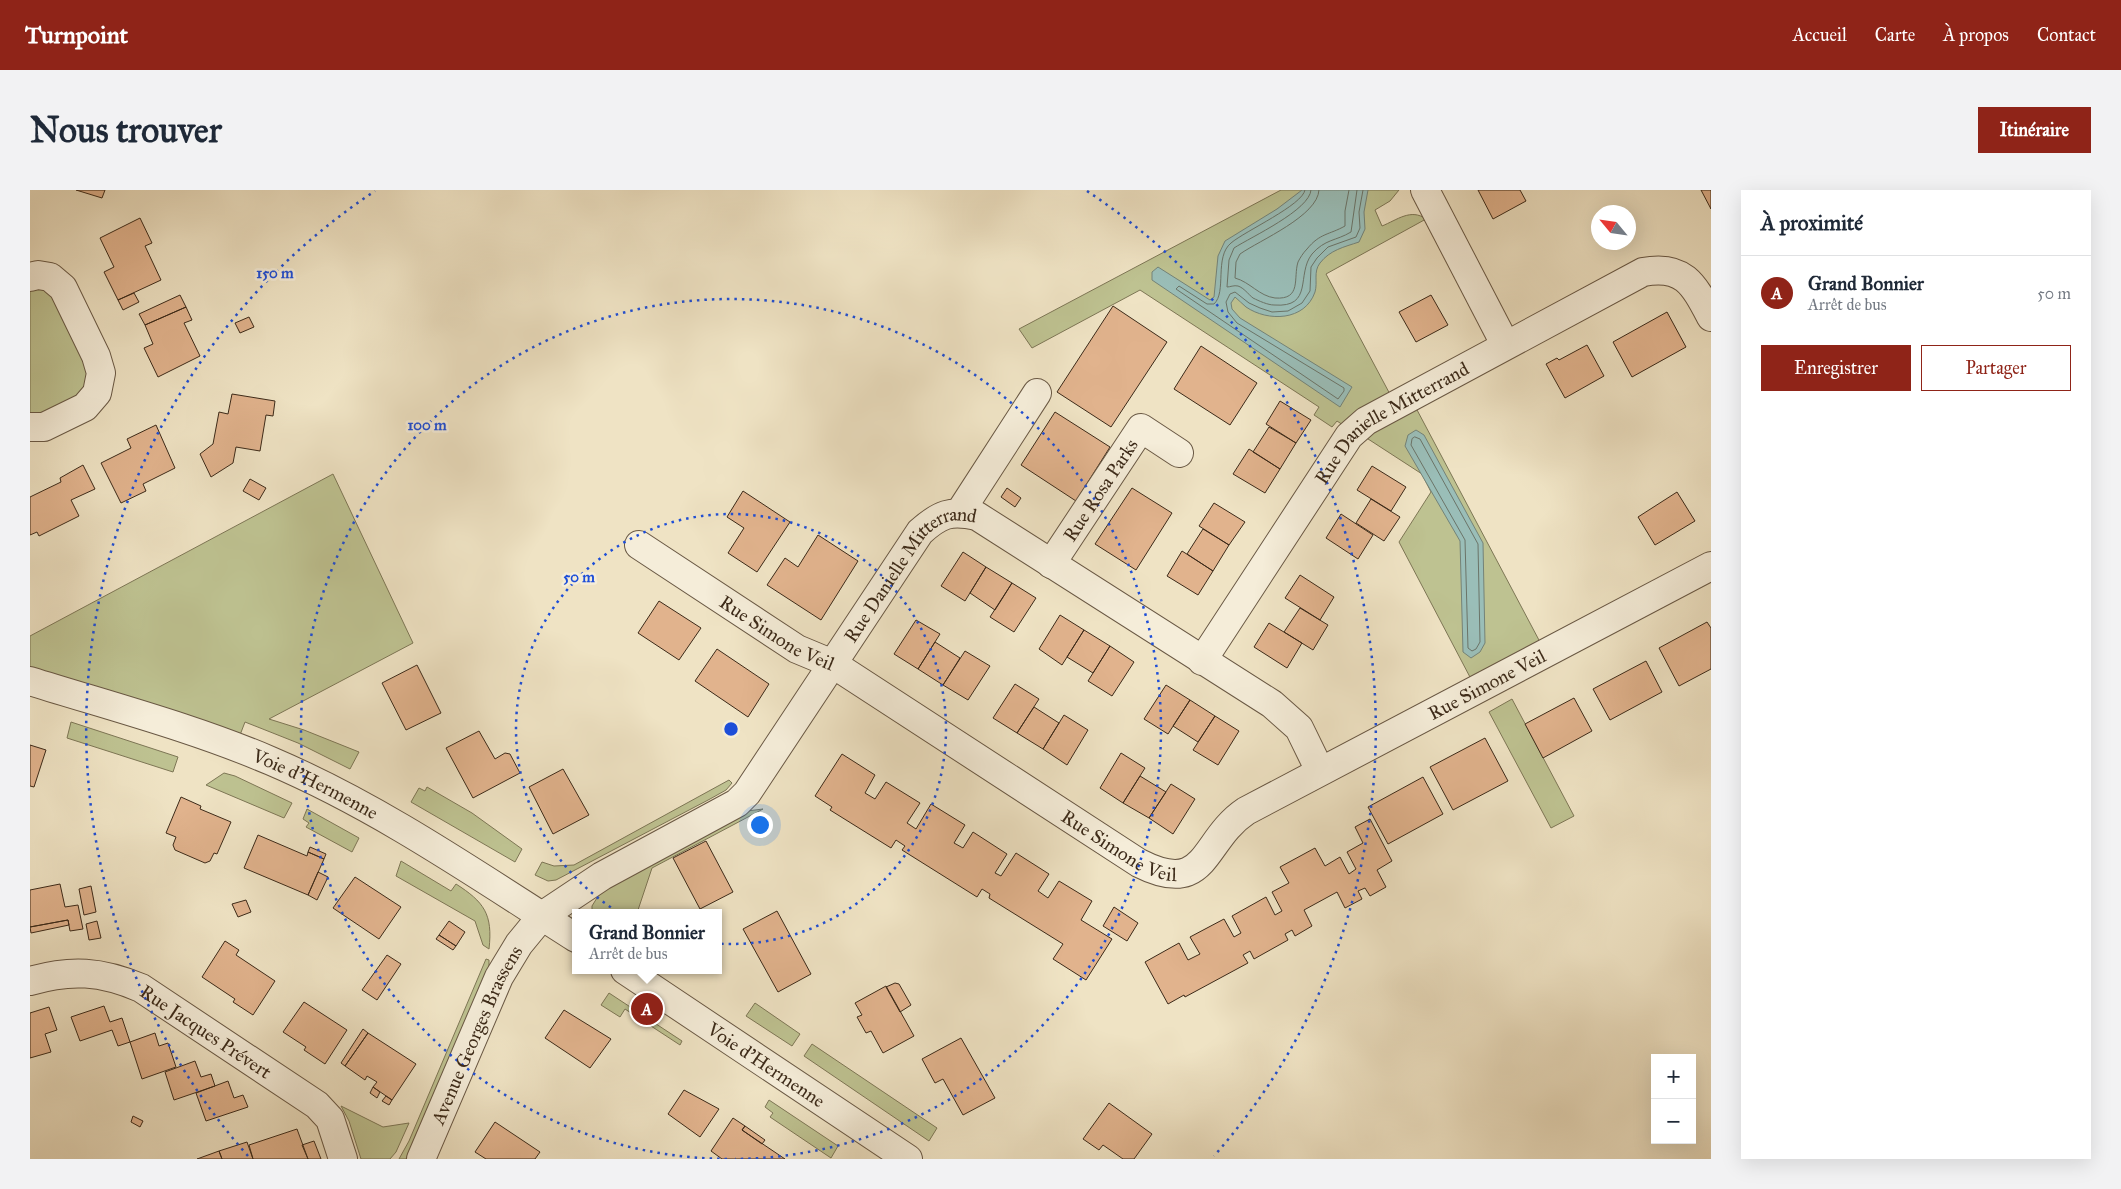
<!DOCTYPE html>
<html lang="fr">
<head>
<meta charset="utf-8">
<style>
  body { margin:0; font-family:"IM FELL Great Primer",serif; background:#f2f2f3; color:#1f2937 }
  .controls { position:absolute; right:15px; bottom:15px; display:grid; overflow:hidden; border-radius:0px; box-shadow:0 5px 20px #0002 }
  .controls button { width:45px; height:45px; display:grid; place-items:center; padding:0; border:0; border-bottom:1px solid #e0e1e3; background:#fff; color:#1f2937; font:25px sans-serif }
  .compass { position:absolute; left:1561px; top:15px; width:45px; height:45px; border-radius:50%; background:#fff; box-shadow:0 5px 20px #0002; rotate:299deg }
  .you { position:absolute; left:729px; top:634px; width:18px; height:18px; margin:-12px; border:4px solid #fff; border-radius:50%; background:#1a73e8; box-shadow:0 0 0 8px #1a73e833 }
  .badge { display:grid; place-items:center; width:32px; height:32px; border-radius:50%; background:#8f2418; color:#fff; font-size:16px; font-weight:700 }
  .pin { position:absolute; translate:-50% -50%; border:2px solid #fff; box-shadow:0 1px 5px #0006 }
  .popup { position:absolute; left:542px; top:719px; width:150px; height:65px; box-sizing:border-box; display:grid; place-content:center; border-radius:0px; background:#fff; filter:drop-shadow(0 1px 4px #0005); font-size:16px; white-space:nowrap; color:#747a83 }
  .popup b { font-size:19px; color:#1f2937 }
  .popup::after { content:''; position:absolute; left:50%; top:100%; margin-left:-10px; border:10px solid transparent; border-top-color:#fff }
  .list { margin:0; padding:0; list-style:none }
  h2 { display:flex; justify-content:space-between; align-items:center; height:65px; margin:0; padding:0 20px; font-size:21px }
  h2 small { font-size:16px; font-weight:400; color:#747a83 }
  .list li { display:grid; grid-template-columns:32px 1fr auto; gap:15px; align-items:center; box-sizing:border-box; height:75px; padding:0 20px; border-top:1px solid #e0e1e3 }
  .list b { display:block; font-size:19px; white-space:nowrap }
  .list p { margin:0; font-size:16px; white-space:nowrap; color:#747a83 }
  .list em { font-size:16px; font-style:normal; color:#747a83 }
  .actions { display:flex; gap:10px; padding:15px 20px }
  .actions a { flex:1; padding:11px 0; border:1px solid #8f2418; border-radius:0px; text-align:center; font-size:18px; color:#8f2418 }
  .actions .main { background:#8f2418; color:#fff }
  .map { position:relative; flex:none; width:1681px; height:969px; overflow:hidden; border-radius:0px }
  header { display:flex; align-items:center; gap:30px; box-sizing:border-box; height:70px; padding:0 25px; background:#8f2418; color:#fff }
  header strong { font-size:24px }
  nav { display:flex; gap:28px; margin-inline-start:auto; font-size:18px }
  .intro { display:flex; align-items:center; justify-content:space-between; box-sizing:border-box; height:120px; padding:0 30px }
  h1 { margin:0; font-size:35px }
  .button { padding:12px 22px; border-radius:0px; background:#8f2418; color:#fff; font-size:18px; font-weight:700 }
  main { display:flex; gap:30px; padding:0 30px }
  aside { flex:1; background:#fff; border-radius:0px; box-shadow:0 5px 20px #0002 }
  .map>svg:first-child { display:block }
</style>
</head>
<body>
<header>
<strong>Turnpoint</strong>
<nav><a>Accueil</a><a>Carte</a><a>À propos</a><a>Contact</a></nav>
</header>
<div class="intro"><h1>Nous trouver</h1><a class="button">Itinéraire</a></div>
<main>
<div class="map">
<svg width="1681" height="969" viewBox="0 0 1681 969">
  <rect width="100%" height="100%" fill="#efe3c4"/>
  <filter id="stains"><feTurbulence type="fractalNoise" baseFrequency=".004" numOctaves="4"/><feColorMatrix values="0 0 0 0 .2 0 0 0 0 .09 0 0 0 0 .02 0 0 0 .5 -.17"/></filter>
  <radialGradient id="worn" r=".72"><stop offset=".6" stop-color="#630" stop-opacity="0"/><stop offset="1" stop-color="#630" stop-opacity=".3"/></radialGradient>
  <path fill="#bec291" stroke="#7d7655" d="M1251 0H1369L1360 11 1345 20 1352 36C1367 30 1381 18 1396 29L1296 84 1362 208 1316 237 1307 231 1302 237 1284 225 1289 217 1110 100 1002 158 989 139Z
    M8 97 20 101 60 184 52 206 17 224 0 226V101Z
    M1386 218 1510 452 1441 489 1369 352 1401 302 1392 284 1335 247Z
    M303 284 383 453 239 529 274 540 329 562 320 579 268 553 215 532 210 545 0 477V446Z
    M1482 509 1544 626 1521 638 1459 522Z
    M41 532 148 567 143 582 37 548Z
    M194 583 205 586 262 613 254 628 176 595Z
    M699 590 702 593 696 600 680 609 526 690 518 691 505 685 512 672 524 676 544 675Z
    M397 597 442 623 492 659 485 672 381 612 389 598 395 601Z
    M277 619 329 648 322 662 276 637 279 633 273 629Z
    M733 619 622 678 607 723H562V716L570 703 717 621Z
    M371 671 421 701 426 694C454 712 463 724 459 759L453 755 445 731 366 686Z
    M456 769 459 770V778L386 951 376 969H369L379 951Z
    M579 803 652 851 650 855 595 819 590 827 571 815Z
    M725 813 770 844 762 856 716 826Z
    M782 854 907 938 899 951 774 866Z
    M739 910 808 956 801 968 740 927 743 923 735 917Z
    M311 916 353 937 379 933 366 962 360 969H331L319 931Z"/>
  <path fill="#9abeb8" stroke="#748378" d="M1272 0H1338L1334 22 1335 39 1329 52C1314 57 1300 60 1290 73 1283 82 1288 92 1285 102 1275 131 1238 132 1216 117 1212 114 1209 110 1205 107L1201 113 1202 119 1210 128 1322 197 1310 217 1122 90V82L1128 77 1180 110 1184 107 1188 66 1195 51 1247 19Z
    M1386 240 1394 245 1453 353 1455 453 1450 462 1441 468 1433 462 1430 351 1375 256 1378 245Z"/>
  <g fill="none" stroke-linecap="round" stroke-linejoin="round">
    <path stroke="#6b7468" stroke-width="1" d="M1275 0C1273 15 1215 41 1201 53 1184 67 1197 102 1184 114H1177L1149 96 1146 99 1308 209 1314 201V198L1207 133 1198 122 1196 112 1200 104 1205 102 1219 113 1230 118 1242 122 1258 121 1272 113 1280 101 1281 77 1287 68 1298 57 1326 47 1330 38 1329 22 1333 0
      M1281 0C1280 20 1221 47 1204 58L1199 70 1197 97C1200 97 1204 95 1208 96 1214 98 1218 104 1223 108 1229 111 1238 115 1244 115 1284 118 1266 84 1282 64 1295 49 1306 51 1321 42L1327 0
      M1289 0C1288 26 1230 50 1210 64L1206 72 1205 88C1220 92 1229 106 1245 108 1272 110 1263 88 1268 72 1270 68 1273 63 1277 59 1290 43 1299 45 1315 36V21L1319 0
      M1385 247 1390 249 1448 354 1450 452 1446 459 1442 461 1438 458 1435 350 1381 255 1382 249Z"/>
  </g>
  <path fill="#e1b38d" stroke="#3c2a19" d="M46 0H75L72 8Z
    M1448 0H1490L1496 11 1463 29Z
    M1671 0H1681V19Z
    M110 28 122 53 115 56 131 90 88 110 74 82 84 77 70 48Z
    M104 103 109 112 93 120 88 110Z
    M150 105 156 117 115 135 109 124Z
    M1401 105 1418 135 1386 152 1369 122Z
    M1083 116 1137 152 1081 237 1027 202Z
    M156 117 162 130 154 133 170 166 128 187 114 158 123 154 115 135Z
    M1637 122 1656 157 1602 187 1583 152Z
    M219 127 224 137 210 143 205 133Z
    M1557 155 1574 186 1535 208 1516 174 1527 168 1529 170Z
    M1171 156 1227 193 1200 235 1144 199Z
    M202 204 245 211 243 226 236 225 230 261 206 257 203 273 181 287 170 264 183 254 189 222 198 224Z
    M1250 211 1281 230 1266 253 1236 234Z
    M1025 222 1080 257 1046 311 991 275Z
    M126 235 145 278 113 294 116 301 91 313 71 273 101 258 97 249Z
    M1239 237 1266 253 1250 279 1223 262Z
    M1219 259 1250 279 1235 303 1203 284Z
    M53 275 65 299 41 310 49 326 9 346 7 342 0 345V307L31 292 30 288Z
    M1342 276 1376 297 1361 321 1327 300Z
    M220 289 236 298 229 310 213 301Z
    M977 298 991 308 985 317 971 307Z
    M1102 298 1142 323 1106 380 1065 354Z
    M713 301 760 332 727 382 698 363 714 338 697 327Z
    M1647 302 1665 331 1625 355 1608 327Z
    M1341 309 1370 327 1354 351 1326 333Z
    M1184 313 1215 332 1199 355 1169 336Z
    M1311 324 1343 345 1328 369 1296 348Z
    M1173 339 1199 355 1183 381 1157 364Z
    M788 345 828 371 791 430 737 395 755 368 768 377Z
    M1152 361 1183 381 1168 405 1137 386Z
    M933 362 956 377 935 411 911 396Z
    M956 377 982 393 965 420 940 403Z
    M1270 385 1304 407 1290 430 1255 408Z
    M982 393 1006 408 984 442 960 427Z
    M629 411 671 438 649 470 608 443Z
    M1270 418 1298 435 1283 460 1254 442Z
    M1030 425 1054 440 1032 475 1009 459Z
    M886 430 910 444 888 479 864 464Z
    M1677 432 1681 438V479L1649 496 1629 458Z
    M1239 433 1272 453 1257 478 1224 457Z
    M1054 440 1080 456 1063 483 1037 467Z
    M905 452 930 468 913 495 888 479Z
    M1080 456 1104 472 1082 506 1058 491Z
    M687 459 739 494 718 527 665 491Z
    M935 461 960 476 938 510 913 495Z
    M1616 471 1632 502 1580 530 1563 499Z
    M387 475 411 523 376 540 352 493Z
    M985 494 1009 509 987 543 963 528Z
    M1136 495 1160 510 1138 544 1114 529Z
    M1544 508 1562 541 1513 568 1495 534Z
    M1160 510 1185 526 1168 552 1143 536Z
    M1004 517 1029 533 1013 559 987 543Z
    M1034 525 1058 540 1037 575 1013 559Z
    M1185 526 1209 541 1188 575 1163 560Z
    M449 541 465 569 475 563 480 564 490 583 443 608 416 558Z
    M1455 548 1478 591 1423 620 1400 577Z
    M0 555 16 560 4 597 0 596Z
    M1091 563 1115 578 1093 613 1070 598Z
    M812 564 845 585 835 603 845 609 856 592 890 613 877 633 886 639 901 614 935 635 924 653 933 658 943 642 977 664 965 683 971 686 986 663 1019 684 1008 701 1018 708 1029 691 1062 711 1051 730 1082 749 1056 790 1023 769 1033 754 959 708 960 704 952 699 947 707 872 660 875 656 866 650 861 658 800 620 802 617 785 606Z
    M533 579 559 625 523 644 499 597Z
    M1110 586 1136 602 1119 628 1093 613Z
    M1393 587 1413 624 1358 654 1338 617Z
    M1141 594 1165 609 1143 644 1119 628Z
    M151 607 171 616 170 619 201 632 187 664 184 663 180 671 175 673 145 660 143 655 146 647 136 643Z
    M1340 629 1362 671 1347 680 1356 697 1340 706 1335 698 1328 701 1332 709 1315 718 1307 702 1274 720 1282 736 1265 746 1262 740 1255 744 1258 750 1224 769 1220 761 1213 765 1218 773 1155 807 1154 805 1138 814 1115 772 1149 753 1158 770 1170 764 1160 747 1194 729 1204 747 1211 743 1202 726 1236 707 1245 725 1252 721 1242 702 1259 693 1250 677 1285 658 1295 676 1310 667 1319 684 1326 679 1317 662 1333 653 1325 637Z
    M228 645 277 666 278 662 294 669 278 705 214 678Z
    M676 651 703 702 670 719 643 668Z
    M280 657 296 664 294 669 278 662Z
    M288 682 298 687 287 710 278 705Z
    M325 687 371 717 349 749 303 718Z
    M30 694 35 717 48 715 53 739 40 741 38 730 0 737V700Z
    M61 696 66 722 54 725 49 699Z
    M216 710 221 722 208 727 202 714Z
    M1084 717 1108 733 1097 751 1073 736Z
    M747 721 781 784 748 802 713 739Z
    M38 730 39 735 1 743 0 737Z
    M67 731 71 748 59 750 56 734Z
    M419 731 435 742 426 756 409 745Z
    M409 745 426 756 423 760 406 749Z
    M195 751 209 760 206 765 245 791 223 825 203 812 205 809 172 787Z
    M357 765 371 774 347 810 332 800Z
    M865 793 869 794 881 815 870 822 856 797Z
    M856 796 884 846 853 863 841 841 836 843 827 827 832 825 825 813Z
    M274 812 317 840 295 874 274 860 276 857 253 842Z
    M74 816 80 832 92 828 100 852 88 856 82 840 50 851 41 827Z
    M19 817 27 840 15 844 21 862 0 868V823Z
    M534 820 581 849 560 878 515 848Z
    M333 839 338 843 315 876 311 873Z
    M125 843 129 856 138 853 146 877 112 889 100 852Z
    M338 843 386 874 362 910 343 897 347 892 337 886 335 890 315 876Z
    M931 848 965 908 933 925 913 889 905 893 892 869Z
    M165 871 171 887 181 884 185 896 144 910 135 882Z
    M198 891 204 908 213 905 218 917 176 931 166 903Z
    M343 897 350 902 347 908 340 903Z
    M654 900 689 919 670 947 638 924Z
    M356 906 362 910 359 915 352 911Z
    M1079 913 1122 944 1104 969H1093L1073 955 1069 960 1053 949Z
    M103 926 113 931 110 937 101 932Z
    M703 928 715 936 712 940 755 969H692L681 961Z
    M465 932 510 962 505 969H456L445 962Z
    M715 936 735 950 732 954 712 940Z
    M267 939 278 969H223L219 955Z
    M284 951 291 969H278L272 955Z
    M217 952 223 969H192L189 961Z
    M189 961 192 969H167Z"/>
  <g fill="none" stroke-linecap="round" stroke-linejoin="round">
    <defs>
      <g id="minor">
        <path d="M1395 0 1475 154"/>
        <path d="M0 87 8 85 20 87 33 98 66 166 71 183 67 203 55 217 14 237H0"/>
        <path d="M930 322 1007 203"/>
        <path id="s1" d="M609 355 767 459 803 474 1109 673C1178 708 1171 651 1216 621L1681 376"/>
        <path id="s2" d="M1021 374 1111 238 1149 263"/>
        <path id="s3" d="M1172 471 1319 246 1336 231 1613 82C1654 74 1664 95 1681 127"/>
        <path id="s4" d="M0 491C80 516 164 538 241 571 349 617 447 685 546 748"/>
        <path id="s5" d="M595 780 878 969"/>
        <path id="s6" d="M0 791C41 779 71 781 111 798L287 915 300 929 313 969"/>
        <path id="s7" d="M391 969 469 787 489 754 512 726 572 686 707 613 717 603 890 342C910 324 920 320 947 326L1242 514 1269 538 1290 581"/>
      </g>
    </defs>
    <use href="#minor" stroke="#695844" stroke-width="30"/>
    <use href="#minor" stroke="#f5edd9" stroke-width="28"/>
  </g>
  <g fill="none" stroke="#1d4ed8" stroke-width="2.5" stroke-dasharray="2.5 5">
    <circle cx="701" cy="539" r="215"/>
    <path d="M697 969A430 430 0 1 1 705 969"/>
    <path d="M218 966A645 645 0 0 1 345 1M1057 1A645 645 0 0 1 1184 966"/>
  </g>
  <g text-anchor="middle" stroke-width="5" stroke-linejoin="round" paint-order="stroke">
    <g font-size="19" fill="#3c2a19" stroke="#f5edd9">
      <text dy="7" stroke="none"><textPath href="#s3" startOffset="310">Rue Danielle Mitterrand</textPath></text>
      <text dy="7" stroke="none"><textPath href="#s2" startOffset="89">Rue Rosa Parks</textPath></text>
      <text dy="7" stroke="none"><textPath href="#s7" startOffset="792">Rue Danielle Mitterrand</textPath></text>
      <text dy="7" stroke="none"><textPath href="#s1" startOffset="164">Rue Simone Veil</textPath></text>
      <text dy="7" stroke="none"><textPath href="#s1" startOffset="1001">Rue Simone Veil</textPath></text>
      <text dy="7" stroke="none"><textPath href="#s4" startOffset="304">Voie d'Hermenne</textPath></text>
      <text dy="7" stroke="none"><textPath href="#s1" startOffset="568">Rue Simone Veil</textPath></text>
      <text dy="7" stroke="none"><textPath href="#s6" startOffset="192">Rue Jacques Prévert</textPath></text>
      <text dy="7" stroke="none"><textPath href="#s7" startOffset="136">Avenue Georges Brassens</textPath></text>
      <text dy="7" stroke="none"><textPath href="#s5" startOffset="170">Voie d'Hermenne</textPath></text>
    </g>
  </g>
  <circle cx="701" cy="539" r="8" fill="#1d4ed8" stroke="#f5edd9" stroke-width="2.5"/>
  <g font-size="15" text-anchor="middle" font-weight="bold" fill="#1d4ed8" stroke="#f5edd9" stroke-width="5" stroke-linejoin="round" paint-order="stroke">
    <text x="245" y="88">150 m</text>
    <text x="397" y="240">100 m</text>
    <text x="549" y="392">50 m</text>
  </g>
  <rect width="100%" height="100%" filter="url(#stains)"/>
  <rect width="100%" height="100%" fill="url(#worn)"/>
</svg>
<div class="controls">
<button>+</button>
<button>−</button>
</div>
<svg class="compass" viewBox="-18 -18 36 36"><path d="M0-13l5 13h-10z" fill="#e53935"/><path d="M0 13l5-13h-10z" fill="#747a83"/></svg>
<div class="you"></div>
<div class="pin badge" style="left:617px;top:819px">A</div>
<div class="popup"><b>Grand Bonnier</b>Arrêt de bus</div>
</div>
<aside>
<h2>À proximité<small></small></h2>
<ul class="list">
<li><span class="badge">A</span><div><b>Grand Bonnier</b><p>Arrêt de bus</p></div><em>50 m</em></li>
</ul>
<div class="actions"><a class="main">Enregistrer</a><a>Partager</a></div>
</aside>
</main>
</body>
</html>
